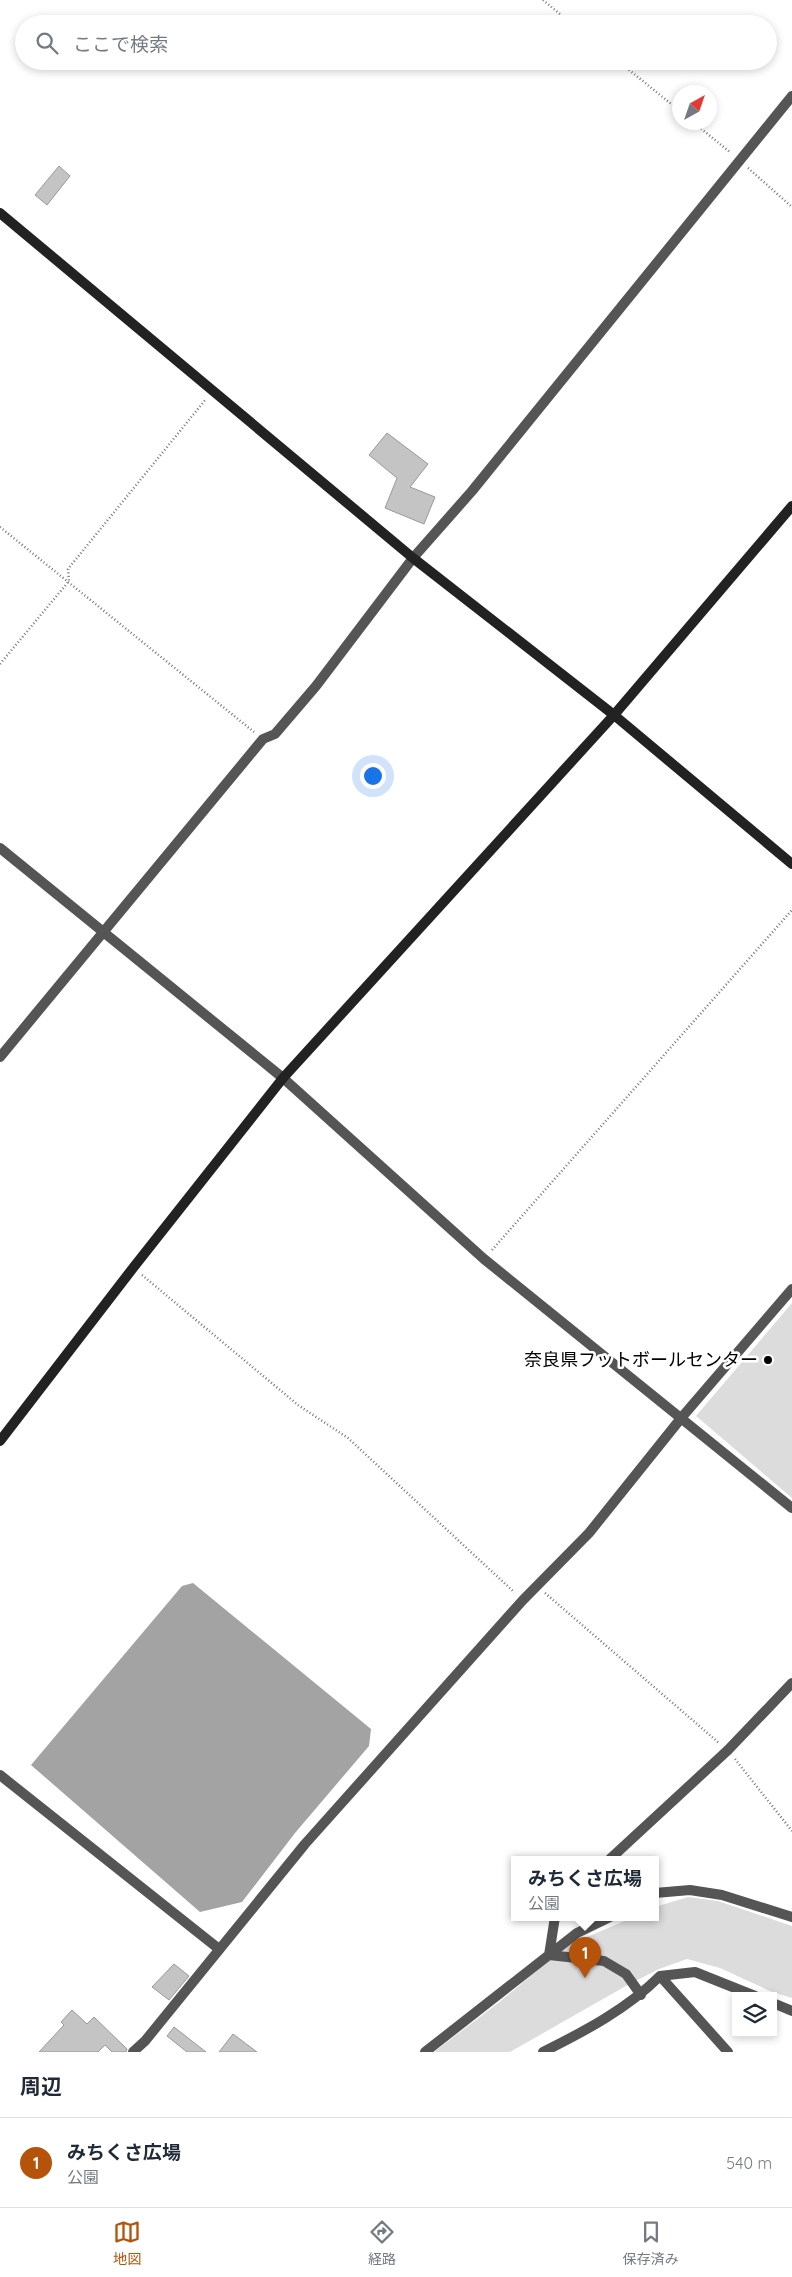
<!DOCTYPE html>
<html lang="ja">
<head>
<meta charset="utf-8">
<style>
  body { margin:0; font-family:Quicksand,"Noto Sans JP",sans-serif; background:#f6f6f7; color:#1f2937 }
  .controls { position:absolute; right:15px; bottom:15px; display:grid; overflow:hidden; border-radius:0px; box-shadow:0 2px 8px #0003 }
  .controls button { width:45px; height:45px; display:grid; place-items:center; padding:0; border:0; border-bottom:1px solid #e0e1e3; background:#fff; color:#1f2937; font:25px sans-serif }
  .compass { position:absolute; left:672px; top:85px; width:45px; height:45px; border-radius:50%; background:#fff; box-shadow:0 2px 8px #0003; rotate:40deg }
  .you { position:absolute; left:372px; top:775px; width:18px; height:18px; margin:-12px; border:4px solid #fff; border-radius:50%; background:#1a73e8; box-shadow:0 0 0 8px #1a73e833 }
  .badge { display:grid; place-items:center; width:32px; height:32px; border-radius:50%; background:#b45309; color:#fff; font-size:16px; font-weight:700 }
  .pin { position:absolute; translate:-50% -41px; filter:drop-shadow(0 1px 2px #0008) }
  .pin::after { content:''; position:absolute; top:26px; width:18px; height:15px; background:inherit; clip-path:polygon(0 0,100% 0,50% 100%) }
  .popup { position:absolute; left:511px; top:1856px; width:148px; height:65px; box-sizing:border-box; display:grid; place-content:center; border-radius:0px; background:#fff; filter:drop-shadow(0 1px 4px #0005); font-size:16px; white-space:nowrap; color:#747a83 }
  .popup b { font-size:19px; color:#1f2937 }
  .popup::after { content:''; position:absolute; left:50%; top:100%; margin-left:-10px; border:10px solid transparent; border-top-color:#fff }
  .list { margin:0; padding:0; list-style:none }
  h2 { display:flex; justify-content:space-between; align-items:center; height:65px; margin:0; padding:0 20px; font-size:21px }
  h2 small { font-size:16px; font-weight:400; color:#747a83 }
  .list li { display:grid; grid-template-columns:32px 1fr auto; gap:15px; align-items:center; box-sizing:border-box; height:90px; padding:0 20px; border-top:1px solid #e0e1e3 }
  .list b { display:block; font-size:19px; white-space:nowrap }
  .list p { margin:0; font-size:16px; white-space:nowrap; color:#747a83 }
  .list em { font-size:16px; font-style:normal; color:#747a83 }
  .icon { flex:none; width:28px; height:28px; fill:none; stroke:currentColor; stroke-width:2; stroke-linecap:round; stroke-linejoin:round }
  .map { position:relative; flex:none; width:792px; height:2052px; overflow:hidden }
  .search { position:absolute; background:#fff; box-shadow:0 2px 8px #0003; left:15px; right:15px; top:15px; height:55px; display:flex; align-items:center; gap:12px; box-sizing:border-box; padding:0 18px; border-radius:28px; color:#747a83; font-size:19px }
  .sheet { height:155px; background:#fff }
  nav { display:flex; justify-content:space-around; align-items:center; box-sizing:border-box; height:70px; border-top:1px solid #e0e1e3; background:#fff; font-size:14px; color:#747a83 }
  nav a { display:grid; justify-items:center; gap:2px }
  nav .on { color:#b45309 }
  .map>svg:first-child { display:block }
</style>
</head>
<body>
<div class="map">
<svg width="792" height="2052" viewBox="0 0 792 2052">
  <rect width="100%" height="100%" fill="#fff"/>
  <path fill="#dcdcdc" d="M792 1303V1498L696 1416Z
    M688 1897 718 1901 792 1926V1998L772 1992 720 1968 687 1959 659 1969 624 1987 510 2052H434L502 2000 566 1946 634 1917H655V1907Z"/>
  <path fill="#a3a3a3" d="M193 1583 371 1729 369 1746 295 1833 242 1902 200 1912 31 1765 182 1586Z"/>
  <path fill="#c4c4c4" stroke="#999" d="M59 166 70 176 47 205 35 195Z
    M387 433 428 464 410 487 435 497 424 524 385 508 397 478 369 455Z
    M174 1964 189 1976 169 2000 152 1987Z
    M72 2010 87 2024 94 2017 127 2049 126 2052H112L105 2045 98 2052H39L64 2025 61 2022Z
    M174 2027 206 2052H187L167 2036Z
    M233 2034 257 2052H219Z"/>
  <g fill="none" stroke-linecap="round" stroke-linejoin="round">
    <path stroke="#777" stroke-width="2.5" stroke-dasharray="1 2.5" stroke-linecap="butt" d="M543 0 572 24
      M618 61 680 111
      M693 122 731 153
      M748 168 792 207
      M0 527 254 732
      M0 664 69 581 68 569 206 399
      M492 1250 792 910
      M142 1275 298 1405 348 1438 514 1592
      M545 1593 719 1743
      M735 1759 792 1831"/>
    <path stroke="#555" stroke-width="10" d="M0 848 283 1078 484 1259 792 1508
      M0 1057 263 739 275 734 316 686 413 558 472 491 792 96
      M0 1775 219 1949
      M610 1859 728 1750 792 1683
      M655 1893 690 1890 722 1895 792 1917
      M555 1917 549 1955 604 1961 626 1974 641 1995
      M660 1976 728 2052
      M773 2003 792 2011
      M133 2052 145 2041 305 1844 523 1600 589 1533 682 1417 792 1289
      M425 2052 577 1933 610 1917
      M543 2052C585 2031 627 2009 660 1976L695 1972 755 1996"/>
    <path stroke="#222" stroke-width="10" d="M0 213 413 558 614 715 792 864
      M0 1441 133 1268 283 1078 614 715 792 506"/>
  </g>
  <circle fill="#000" stroke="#fff" stroke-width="2" cx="768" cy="1360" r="5"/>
  <g text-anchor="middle" stroke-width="5" stroke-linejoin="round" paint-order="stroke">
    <g font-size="18" fill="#000" stroke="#fff" text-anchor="end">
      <text x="758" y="1366">奈良県フットボールセンター</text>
    </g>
  </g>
</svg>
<div class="controls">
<button><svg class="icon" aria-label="layers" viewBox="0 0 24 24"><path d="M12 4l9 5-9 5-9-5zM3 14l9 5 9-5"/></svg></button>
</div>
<svg class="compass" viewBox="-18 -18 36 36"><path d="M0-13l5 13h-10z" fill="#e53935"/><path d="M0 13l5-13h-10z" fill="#747a83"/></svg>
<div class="you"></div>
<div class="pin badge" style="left:585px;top:1978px">1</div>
<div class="popup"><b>みちくさ広場</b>公園</div>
<div class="search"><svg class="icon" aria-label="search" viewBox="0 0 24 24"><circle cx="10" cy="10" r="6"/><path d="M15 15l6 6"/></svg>ここで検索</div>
</div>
<section class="sheet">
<h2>周辺<small></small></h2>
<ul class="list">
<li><span class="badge">1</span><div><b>みちくさ広場</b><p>公園</p></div><em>540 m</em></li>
</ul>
</section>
<nav>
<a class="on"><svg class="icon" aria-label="map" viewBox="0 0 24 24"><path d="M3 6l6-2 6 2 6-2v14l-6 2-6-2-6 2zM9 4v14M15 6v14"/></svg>地図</a>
<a><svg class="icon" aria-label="directions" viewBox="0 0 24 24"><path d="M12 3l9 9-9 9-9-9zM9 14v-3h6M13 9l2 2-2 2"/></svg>経路</a>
<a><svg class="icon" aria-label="saved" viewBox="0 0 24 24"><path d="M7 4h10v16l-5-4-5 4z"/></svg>保存済み</a>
</nav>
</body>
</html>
